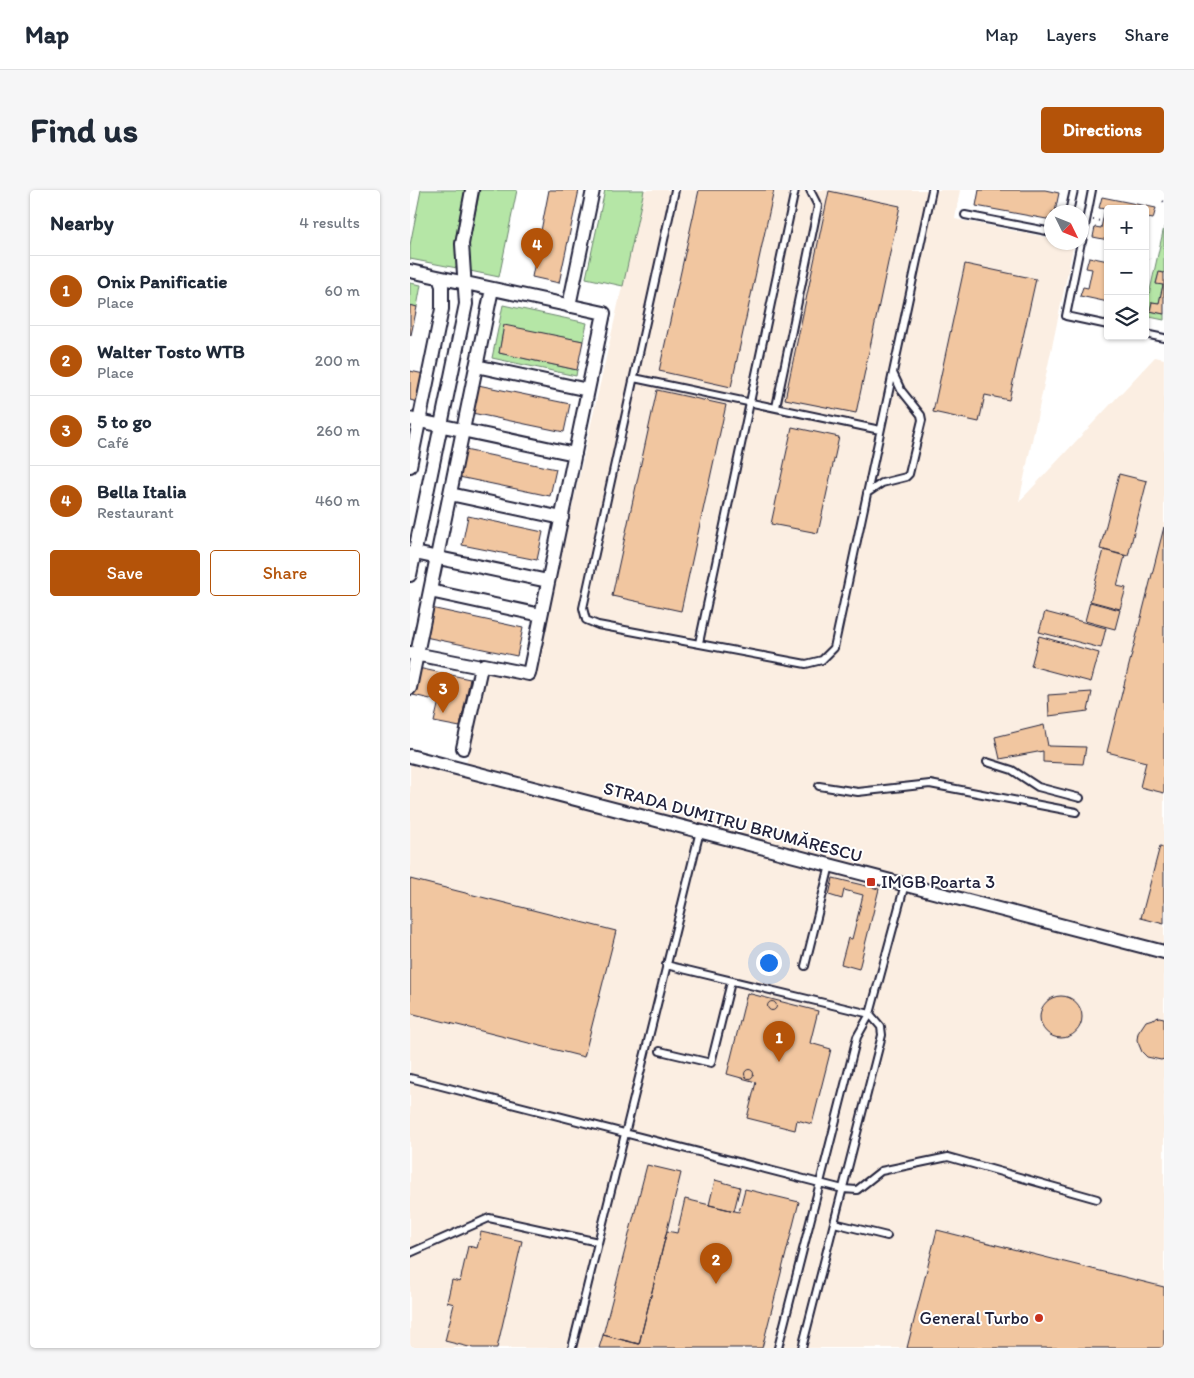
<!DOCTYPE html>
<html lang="en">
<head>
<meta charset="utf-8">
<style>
  body { margin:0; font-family:Itim,sans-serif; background:#f6f6f7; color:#1f2937 }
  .controls { position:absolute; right:15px; top:15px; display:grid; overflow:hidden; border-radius:5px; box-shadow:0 1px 4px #0004 }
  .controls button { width:45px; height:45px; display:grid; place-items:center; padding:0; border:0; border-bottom:1px solid #e0e1e3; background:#fff; color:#1f2937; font:25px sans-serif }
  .compass { position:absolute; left:634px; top:15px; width:45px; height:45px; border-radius:50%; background:#fff; box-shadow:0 1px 4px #0004; rotate:133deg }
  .you { position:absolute; left:358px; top:772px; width:18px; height:18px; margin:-12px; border:4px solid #fff; border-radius:50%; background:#1a73e8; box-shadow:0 0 0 8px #1a73e833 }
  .badge { display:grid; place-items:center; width:32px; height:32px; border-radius:50%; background:#b45309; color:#fff; font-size:16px; font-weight:700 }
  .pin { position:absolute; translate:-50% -41px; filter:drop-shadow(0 1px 2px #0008) }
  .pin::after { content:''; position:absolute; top:26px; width:18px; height:15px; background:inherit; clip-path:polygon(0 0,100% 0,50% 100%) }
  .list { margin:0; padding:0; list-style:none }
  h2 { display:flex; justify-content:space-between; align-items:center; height:65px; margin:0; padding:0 20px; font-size:21px }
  h2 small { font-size:16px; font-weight:400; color:#747a83 }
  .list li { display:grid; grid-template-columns:32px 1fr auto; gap:15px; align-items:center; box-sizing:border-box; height:70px; padding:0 20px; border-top:1px solid #e0e1e3 }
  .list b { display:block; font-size:19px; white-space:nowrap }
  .list p { margin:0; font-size:16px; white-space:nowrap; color:#747a83 }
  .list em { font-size:16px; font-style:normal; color:#747a83 }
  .actions { display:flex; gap:10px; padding:15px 20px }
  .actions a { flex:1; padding:11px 0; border:1px solid #b45309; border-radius:5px; text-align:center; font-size:18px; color:#b45309 }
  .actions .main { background:#b45309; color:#fff }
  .icon { flex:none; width:28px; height:28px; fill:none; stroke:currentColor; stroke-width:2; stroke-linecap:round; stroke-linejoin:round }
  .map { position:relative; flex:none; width:754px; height:1158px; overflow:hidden; border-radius:5px }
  header { display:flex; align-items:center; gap:30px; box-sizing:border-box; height:70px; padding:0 25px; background:#fff; border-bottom:1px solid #e0e1e3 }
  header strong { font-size:24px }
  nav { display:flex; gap:28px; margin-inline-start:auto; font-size:18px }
  .intro { display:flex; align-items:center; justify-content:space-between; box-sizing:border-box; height:120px; padding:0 30px }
  h1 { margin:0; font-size:35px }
  .button { padding:12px 22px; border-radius:5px; background:#b45309; color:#fff; font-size:18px; font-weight:700 }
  main { display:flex; gap:30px; padding:0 30px }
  aside { flex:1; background:#fff; border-radius:5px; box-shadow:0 1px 4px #0004 }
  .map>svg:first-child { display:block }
</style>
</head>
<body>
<header>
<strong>Map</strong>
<nav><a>Map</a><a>Layers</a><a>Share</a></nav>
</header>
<div class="intro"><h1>Find us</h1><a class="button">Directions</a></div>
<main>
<aside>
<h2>Nearby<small>4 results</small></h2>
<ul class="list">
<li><span class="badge">1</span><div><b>Onix Panificatie</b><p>Place</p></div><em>60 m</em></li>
<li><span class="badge">2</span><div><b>Walter Tosto WTB</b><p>Place</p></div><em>200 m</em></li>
<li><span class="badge">3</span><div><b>5 to go</b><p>Café</p></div><em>260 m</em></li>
<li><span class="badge">4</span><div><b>Bella Italia</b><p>Restaurant</p></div><em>460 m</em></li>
</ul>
<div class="actions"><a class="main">Save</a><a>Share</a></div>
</aside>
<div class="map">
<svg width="754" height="1158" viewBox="0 0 754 1158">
  <rect width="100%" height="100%" fill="#fff"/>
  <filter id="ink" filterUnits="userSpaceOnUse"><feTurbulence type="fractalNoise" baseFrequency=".02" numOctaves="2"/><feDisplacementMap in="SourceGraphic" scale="10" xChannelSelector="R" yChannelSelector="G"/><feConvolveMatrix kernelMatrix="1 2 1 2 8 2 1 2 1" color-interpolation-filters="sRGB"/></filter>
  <g filter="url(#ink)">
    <path fill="#fbeee2" d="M234 0H550L545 29 641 48 642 52 664 53 609 312 745 167 754 169V1158H0V574L53 588 77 481 123 490Z"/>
    <path fill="#b5e6a6" stroke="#6c8470" d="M11 0H55L45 51 47 78 0 69V55Z
      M70 0H107L89 87 60 81 58 57Z
      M195 0H234L213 96 176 88Z
      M754 37V83H749L746 93 753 95 749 113 742 112 740 121 754 124V130L735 126V123Z
      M0 93 11 95 7 117 0 115Z
      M93 115 177 133 173 151 94 136 89 163 167 180 166 186 82 168Z"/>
    <path fill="#f1c6a0" stroke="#22223b" d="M139 0H169L149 93 122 87Z
      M289 0H364L321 197 249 181Z
      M569 0H635L649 3 645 22H642V30L566 16Z
      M419 1 490 16 446 223 375 209Z
      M692 7 746 18 743 29 738 28 735 39V19H698V50L683 47 685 37 691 38 695 19 689 18Z
      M679 67 698 71V112L670 106 673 97 678 98 682 79 676 78Z
      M555 74 626 89 599 210 575 205 569 232 523 222Z
      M749 82 754 83V124L740 121 742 112 749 113 753 95 746 94Z
      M0 115 7 117 1 145H0Z
      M94 135 173 151 167 180 89 163Z
      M0 181 14 184 8 212 0 210Z
      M68 195 160 214 154 242 62 223Z
      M247 200 316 215 271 421 202 406Z
      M382 237 429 247 408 343 361 334Z
      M55 260 146 279 140 306 49 287Z
      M709 284 737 291 718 366 690 359Z
      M58 326 133 342 127 370 52 355Z
      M754 337V603L730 597 736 572 697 562Z
      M694 360 715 366 707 396 716 398 710 419 680 411Z
      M680 412 710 420 705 439 675 431Z
      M21 418 113 438 107 466 15 447Z
      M635 422 696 438 691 458 629 442Z
      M629 446 689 463 681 492 621 476Z
      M8 478 60 489 50 537 24 532 29 511 3 505Z
      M682 502 678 521 639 526 638 505Z
      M634 535 638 556 676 557 673 574 633 572V561L590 569 585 547Z
      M750 656 754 657V734L731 728Z
      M423 688 469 699 449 779 431 774 438 748 442 749 453 705 434 700 432 709 419 705Z
      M0 689 206 741 174 867 0 823Z
      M337 803 408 821 400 853 421 859 402 934 387 930 385 940 337 928 346 892 317 884Z
      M630 827a21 21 0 1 1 42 0a21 21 0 1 1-42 0Z
      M357.5 816a4.5 4.5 0 1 1 9 0a4.5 4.5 0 1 1-9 0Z
      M749 827 754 828V869L751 870 737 867 732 862 727 850 728 843 736 831Z
      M334.5 884a4.5 4.5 0 1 1 9 0a4.5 4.5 0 1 1-9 0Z
      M237 975 271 983 229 1154 193 1145Z
      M305 990 330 997 324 1021 299 1015Z
      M335 999 389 1012 352 1158H189L193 1145 229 1154 257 1041 267 1043 275 1009 329 1022Z
      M527 1040 754 1097V1158H497Z
      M71 1042 112 1051 87 1158H63L35 1151 44 1114 37 1112 42 1090 50 1092 58 1056 67 1058Z"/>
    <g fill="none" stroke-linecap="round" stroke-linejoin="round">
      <defs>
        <path id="service" d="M265 0 173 418 176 430 188 435 396 474 412 470 424 458 522 0
          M659 22 664 0
          M555 25 642 42
          M671 52 656 126 698 135
          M672 52 682 0
          M735 144 754 148
          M224 188 470 240
          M366 217 408 16 400 0
          M457 303 472 293 496 287 499 284 512 230 511 225 491 200 483 183
          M289 453 385 0
          M577 572 602 580 628 597 670 608
          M409 596 448 602 520 594 666 622
          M256 775 460 824 471 837 472 845 392 1158
          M395 776 420 675
          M250 861 301 873 321 792
          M0 888 433 999 447 1000 471 981 538 967 687 1009
          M424 1033 477 1046
          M0 1063 79 1028 188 1052
          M162 1158 290 641
          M368 1158 447 847 460 824 495 694"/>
        <path id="minor" d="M0 81 194 123 119 484 74 475 71 477 0 463
          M159 116 183 0
          M66 176 178 200
          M0 229 165 264
          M0 276 32 119V96L29 88
          M40 304 152 328
          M0 362 138 391
          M0 385 56 114 52 54 62 0
          M20 401 131 425
          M0 498 82 99
          M53 558 71 477
          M0 566 754 762"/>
      </defs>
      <use href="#service" stroke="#22223b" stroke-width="10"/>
      <use href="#minor" stroke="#22223b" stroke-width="16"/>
      <path stroke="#22223b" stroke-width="2" stroke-dasharray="1 4" stroke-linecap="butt" d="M753 11 754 12
        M683 30 692 31
        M735 68 740 69"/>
      <use href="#service" stroke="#fff" stroke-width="6"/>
      <use href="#minor" stroke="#fff" stroke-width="12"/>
    </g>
  </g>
  <g fill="#c8321e" stroke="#fff" stroke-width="2">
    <rect x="456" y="687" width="10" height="10" rx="2.5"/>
    <circle cx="629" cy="1128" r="5"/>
  </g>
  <g text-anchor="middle" stroke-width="4" stroke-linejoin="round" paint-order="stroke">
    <g font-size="18" fill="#22223b" stroke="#fff">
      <text transform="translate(323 632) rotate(15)" y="6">STRADA DUMITRU BRUMĂRESCU</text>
    </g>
    <g font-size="18" fill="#22223b" stroke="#fff" text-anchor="start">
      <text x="471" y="698">IMGB Poarta 3</text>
      <text x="619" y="1134" text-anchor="end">General Turbo</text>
    </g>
  </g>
</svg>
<div class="controls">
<button>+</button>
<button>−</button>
<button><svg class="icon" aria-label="layers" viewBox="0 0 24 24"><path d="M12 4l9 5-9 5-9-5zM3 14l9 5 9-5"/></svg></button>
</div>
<svg class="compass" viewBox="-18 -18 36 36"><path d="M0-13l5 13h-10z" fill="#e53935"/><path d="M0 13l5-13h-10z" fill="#747a83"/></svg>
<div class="you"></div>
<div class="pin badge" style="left:369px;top:872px">1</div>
<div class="pin badge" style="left:306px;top:1094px">2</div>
<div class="pin badge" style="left:33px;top:523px">3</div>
<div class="pin badge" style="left:127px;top:79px">4</div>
</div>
</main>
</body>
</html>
